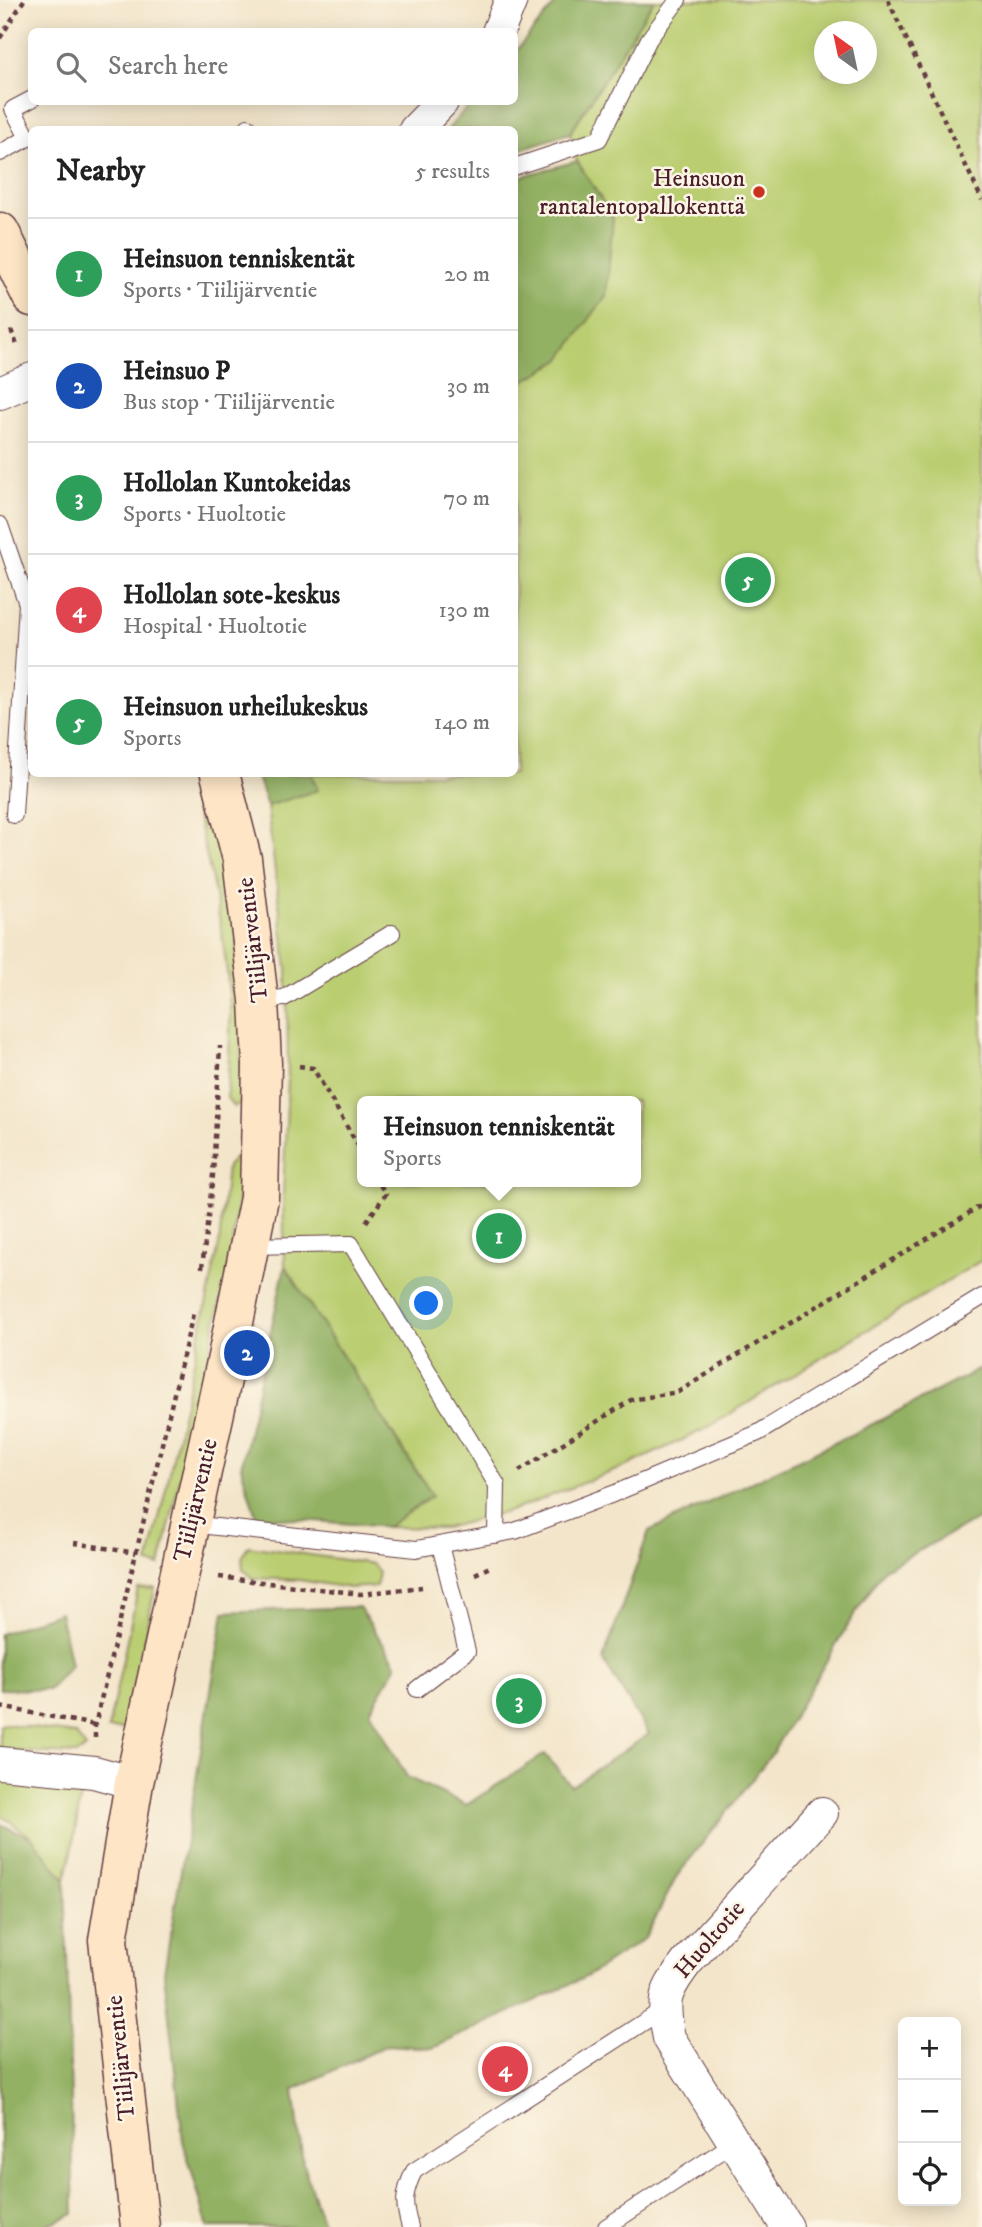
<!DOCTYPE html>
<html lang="en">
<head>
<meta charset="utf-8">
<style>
  body { margin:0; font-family:"IM FELL DW Pica",serif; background:#f2f2f2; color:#222 }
  .controls { position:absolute; right:21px; bottom:21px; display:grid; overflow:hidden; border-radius:10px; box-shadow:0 4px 18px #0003 }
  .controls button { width:63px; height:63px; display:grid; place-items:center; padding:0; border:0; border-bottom:2px solid #e0e0e0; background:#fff; color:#222; font:35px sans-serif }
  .compass { position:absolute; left:814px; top:21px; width:63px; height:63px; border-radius:50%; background:#fff; box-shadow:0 4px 18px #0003; rotate:327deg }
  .you { position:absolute; left:427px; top:1304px; width:24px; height:24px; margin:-18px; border:5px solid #fff; border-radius:50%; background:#1a73e8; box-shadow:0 0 0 10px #1a73e833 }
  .badge { display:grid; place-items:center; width:46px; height:46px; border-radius:50%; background:#db2777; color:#fff; font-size:23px; font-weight:700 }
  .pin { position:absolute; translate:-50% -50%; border:4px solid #fff; box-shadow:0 2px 7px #0006 }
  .popup { position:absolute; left:357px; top:1096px; width:284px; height:91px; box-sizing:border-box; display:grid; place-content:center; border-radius:10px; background:#fff; filter:drop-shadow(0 2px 5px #0005); font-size:23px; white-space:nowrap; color:#767676 }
  .popup b { font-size:26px; color:#222 }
  .popup::after { content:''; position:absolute; left:50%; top:100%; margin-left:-14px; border:14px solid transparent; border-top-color:#fff }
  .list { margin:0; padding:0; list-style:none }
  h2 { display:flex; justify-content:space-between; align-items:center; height:91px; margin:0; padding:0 28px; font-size:30px }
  h2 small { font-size:23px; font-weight:400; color:#767676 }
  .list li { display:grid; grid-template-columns:46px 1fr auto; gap:21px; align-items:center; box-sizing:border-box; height:112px; padding:0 28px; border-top:2px solid #e0e0e0 }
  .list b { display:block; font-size:26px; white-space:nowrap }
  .list p { margin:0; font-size:23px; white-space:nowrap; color:#767676 }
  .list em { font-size:23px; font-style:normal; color:#767676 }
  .icon { flex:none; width:38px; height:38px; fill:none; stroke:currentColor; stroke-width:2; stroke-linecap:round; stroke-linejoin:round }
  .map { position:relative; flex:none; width:982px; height:2227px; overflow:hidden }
  .search { position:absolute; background:#fff; box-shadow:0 4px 18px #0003; left:28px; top:28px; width:490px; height:77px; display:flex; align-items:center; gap:18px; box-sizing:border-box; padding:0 24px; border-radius:10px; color:#767676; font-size:26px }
  .panel { position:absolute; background:#fff; box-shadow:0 4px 18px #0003; left:28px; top:126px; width:490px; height:651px; border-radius:10px }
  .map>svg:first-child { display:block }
</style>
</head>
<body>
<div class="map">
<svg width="982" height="2227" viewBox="0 0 982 2227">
  <rect width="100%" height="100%" fill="#fcf5e5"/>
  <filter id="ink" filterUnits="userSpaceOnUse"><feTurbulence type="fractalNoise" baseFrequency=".0143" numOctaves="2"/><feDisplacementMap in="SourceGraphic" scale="14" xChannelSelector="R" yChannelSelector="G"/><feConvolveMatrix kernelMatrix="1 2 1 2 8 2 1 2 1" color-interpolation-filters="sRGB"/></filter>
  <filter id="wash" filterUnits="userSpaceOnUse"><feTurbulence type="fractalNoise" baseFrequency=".00686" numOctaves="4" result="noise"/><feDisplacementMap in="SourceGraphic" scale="28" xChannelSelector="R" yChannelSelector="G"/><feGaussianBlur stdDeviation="1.57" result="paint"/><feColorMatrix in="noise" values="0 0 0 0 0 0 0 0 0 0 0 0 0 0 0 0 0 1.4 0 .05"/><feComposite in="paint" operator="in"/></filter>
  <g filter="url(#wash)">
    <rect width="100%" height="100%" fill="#f3e5ca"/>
    <path fill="#bace71" stroke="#82764e" stroke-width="2" fill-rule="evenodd" d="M654 0H982V1260L705 1429 629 1465 514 1510 445 1528 387 1527 432 1495 285 1266 283 1197 288 1079 287 968 267 806 317 790 311 774H514L515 386 560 360 613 218 577 161 570 133ZM824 32H866V74H824ZM363 1101H636V1182H363Z
      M187 774H203L225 861 240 962 242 1102 234 1107 227 1098C228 1068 231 1037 230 1007 225 927 206 850 187 774Z
      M237 1156 243 1168 229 1265 160 1566 148 1564 170 1472 219 1245 227 1166Z
      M248 1546 373 1564 379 1573 376 1586 350 1588 299 1580 253 1578 243 1569 242 1558Z
      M155 1588 126 1729H108L138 1589Z
      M6 1724 75 1734 86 1748 77 1754 27 1752 0 1748V1725Z
      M0 1778 75 1780 82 1788 72 1851 65 1880 32 1838 0 1814Z"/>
    <path fill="#93b163" stroke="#6e6847" stroke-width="2" d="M556 0H654L570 133 515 151 514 130 448 129 472 102H514L515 52 556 3Z
      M577 161 613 218 606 296 560 360 515 386V178Z
      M256 774H311L318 790 267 806Z
      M285 1266 432 1496 387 1527 256 1516 241 1467Z
      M982 1368V1517L884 1569 847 1626 771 1755 677 1876 645 1938 588 1976 433 2048 387 2045 294 2089 303 2164 324 2227H208L183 2141 164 1973 224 1612 359 1607 397 1665 370 1711 407 1777 466 1805 545 1754 571 1786 649 1734 603 1660 649 1531 863 1429Z
      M60 1612 71 1665 49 1690 0 1689V1634Z
      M0 1824 32 1838 65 1880 74 2214 41 2227H0Z"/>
  </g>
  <g filter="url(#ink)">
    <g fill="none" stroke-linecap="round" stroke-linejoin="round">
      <defs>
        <path id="lane" d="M248 127 250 130
          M0 153 28 138 13 109 32 99
          M514 167 599 139 649 39 678 0
          M0 525 27 604 14 815
          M259 1000 284 998 392 933
          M249 1246 351 1244 497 1485 496 1535
          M190 1524 416 1549 515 1531 613 1494 758 1433 982 1297
          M417 1689 467 1651 440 1545
          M410 2227C403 2203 403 2194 414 2171L664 2009
          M606 2227 734 2143"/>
        <path id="street" d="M498 32 511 0
          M415 130 442 102
          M0 393 32 379
          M0 1763 94 1772 134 1783
          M787 2227 669 2038C662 2000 663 1994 687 1962L822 1813"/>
        <path id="secondary" d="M0 232 32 297
          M140 2227 108 1940 134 1783 227 1357 259 1198 262 1064 259 1000 242 859 220 774"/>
      </defs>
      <use href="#lane" stroke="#633d43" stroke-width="18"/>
      <use href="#street" stroke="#633d43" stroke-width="34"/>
      <use href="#secondary" stroke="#633d43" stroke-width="41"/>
      <path stroke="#633d43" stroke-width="4.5" stroke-dasharray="5 5" stroke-linecap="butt" d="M888 0 982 200
        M0 38 24 0
        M11 330 18 347
        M299 1066 313 1068 363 1154
        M501 1101 503 1100
        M366 1222 386 1194 378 1182
        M202 1268 213 1175 220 1046
        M519 1471 631 1400 678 1392 982 1205
        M74 1543 136 1553
        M475 1574 492 1566
        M219 1577 361 1594 422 1587
        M0 1707 95 1725
        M95 1738V1725L193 1314"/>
      <use href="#lane" stroke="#fff" stroke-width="16"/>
      <use href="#street" stroke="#fff" stroke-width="32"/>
      <use href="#secondary" stroke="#fde5c5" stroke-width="38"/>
    </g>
  </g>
  <circle fill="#c8321e" stroke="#fcf5e5" stroke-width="2.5" cx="759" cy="192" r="7"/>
  <g text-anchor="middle" stroke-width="5" stroke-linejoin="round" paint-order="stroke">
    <g font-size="24" fill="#4a1f2b" stroke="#fcf5e5" text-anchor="end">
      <text x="745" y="186">Heinsuon<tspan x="745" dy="28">rantalentopallokenttä</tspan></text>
    </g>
    <g font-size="24" fill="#4a1f2b" stroke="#fcf5e5">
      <text transform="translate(252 940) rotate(-97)" y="8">Tiilijärventie</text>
      <text transform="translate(195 1500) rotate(-77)" y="8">Tiilijärventie</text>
      <text transform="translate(709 1939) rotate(-49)" y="8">Huoltotie</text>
      <text transform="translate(120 2058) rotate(-96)" y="8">Tiilijärventie</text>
    </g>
  </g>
</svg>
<div class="controls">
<button>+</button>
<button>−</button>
<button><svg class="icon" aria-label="locate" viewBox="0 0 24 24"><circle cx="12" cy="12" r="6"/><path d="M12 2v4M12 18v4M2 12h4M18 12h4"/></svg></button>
</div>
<svg class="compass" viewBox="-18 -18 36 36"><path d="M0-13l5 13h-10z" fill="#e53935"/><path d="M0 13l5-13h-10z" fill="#767676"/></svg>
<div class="you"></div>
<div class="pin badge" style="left:499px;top:1236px;background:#2e9e5b">1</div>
<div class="popup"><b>Heinsuon tenniskentät</b>Sports</div>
<div class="pin badge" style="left:247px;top:1353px;background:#1a4fb4">2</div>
<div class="pin badge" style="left:519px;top:1701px;background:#2e9e5b">3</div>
<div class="pin badge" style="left:505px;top:2069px;background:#e0444e">4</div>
<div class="pin badge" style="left:748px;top:580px;background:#2e9e5b">5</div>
<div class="search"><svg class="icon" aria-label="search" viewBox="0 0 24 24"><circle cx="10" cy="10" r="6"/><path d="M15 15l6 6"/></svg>Search here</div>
<section class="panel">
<h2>Nearby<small>5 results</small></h2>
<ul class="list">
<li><span class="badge" style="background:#2e9e5b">1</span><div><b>Heinsuon tenniskentät</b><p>Sports · Tiilijärventie</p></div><em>20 m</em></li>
<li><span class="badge" style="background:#1a4fb4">2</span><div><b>Heinsuo P</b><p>Bus stop · Tiilijärventie</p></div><em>30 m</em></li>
<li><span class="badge" style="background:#2e9e5b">3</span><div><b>Hollolan Kuntokeidas</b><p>Sports · Huoltotie</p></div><em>70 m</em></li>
<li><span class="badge" style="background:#e0444e">4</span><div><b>Hollolan sote-keskus</b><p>Hospital · Huoltotie</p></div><em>130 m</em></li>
<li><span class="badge" style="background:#2e9e5b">5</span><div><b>Heinsuon urheilukeskus</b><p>Sports</p></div><em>140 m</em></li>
</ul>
</section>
</div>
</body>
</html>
